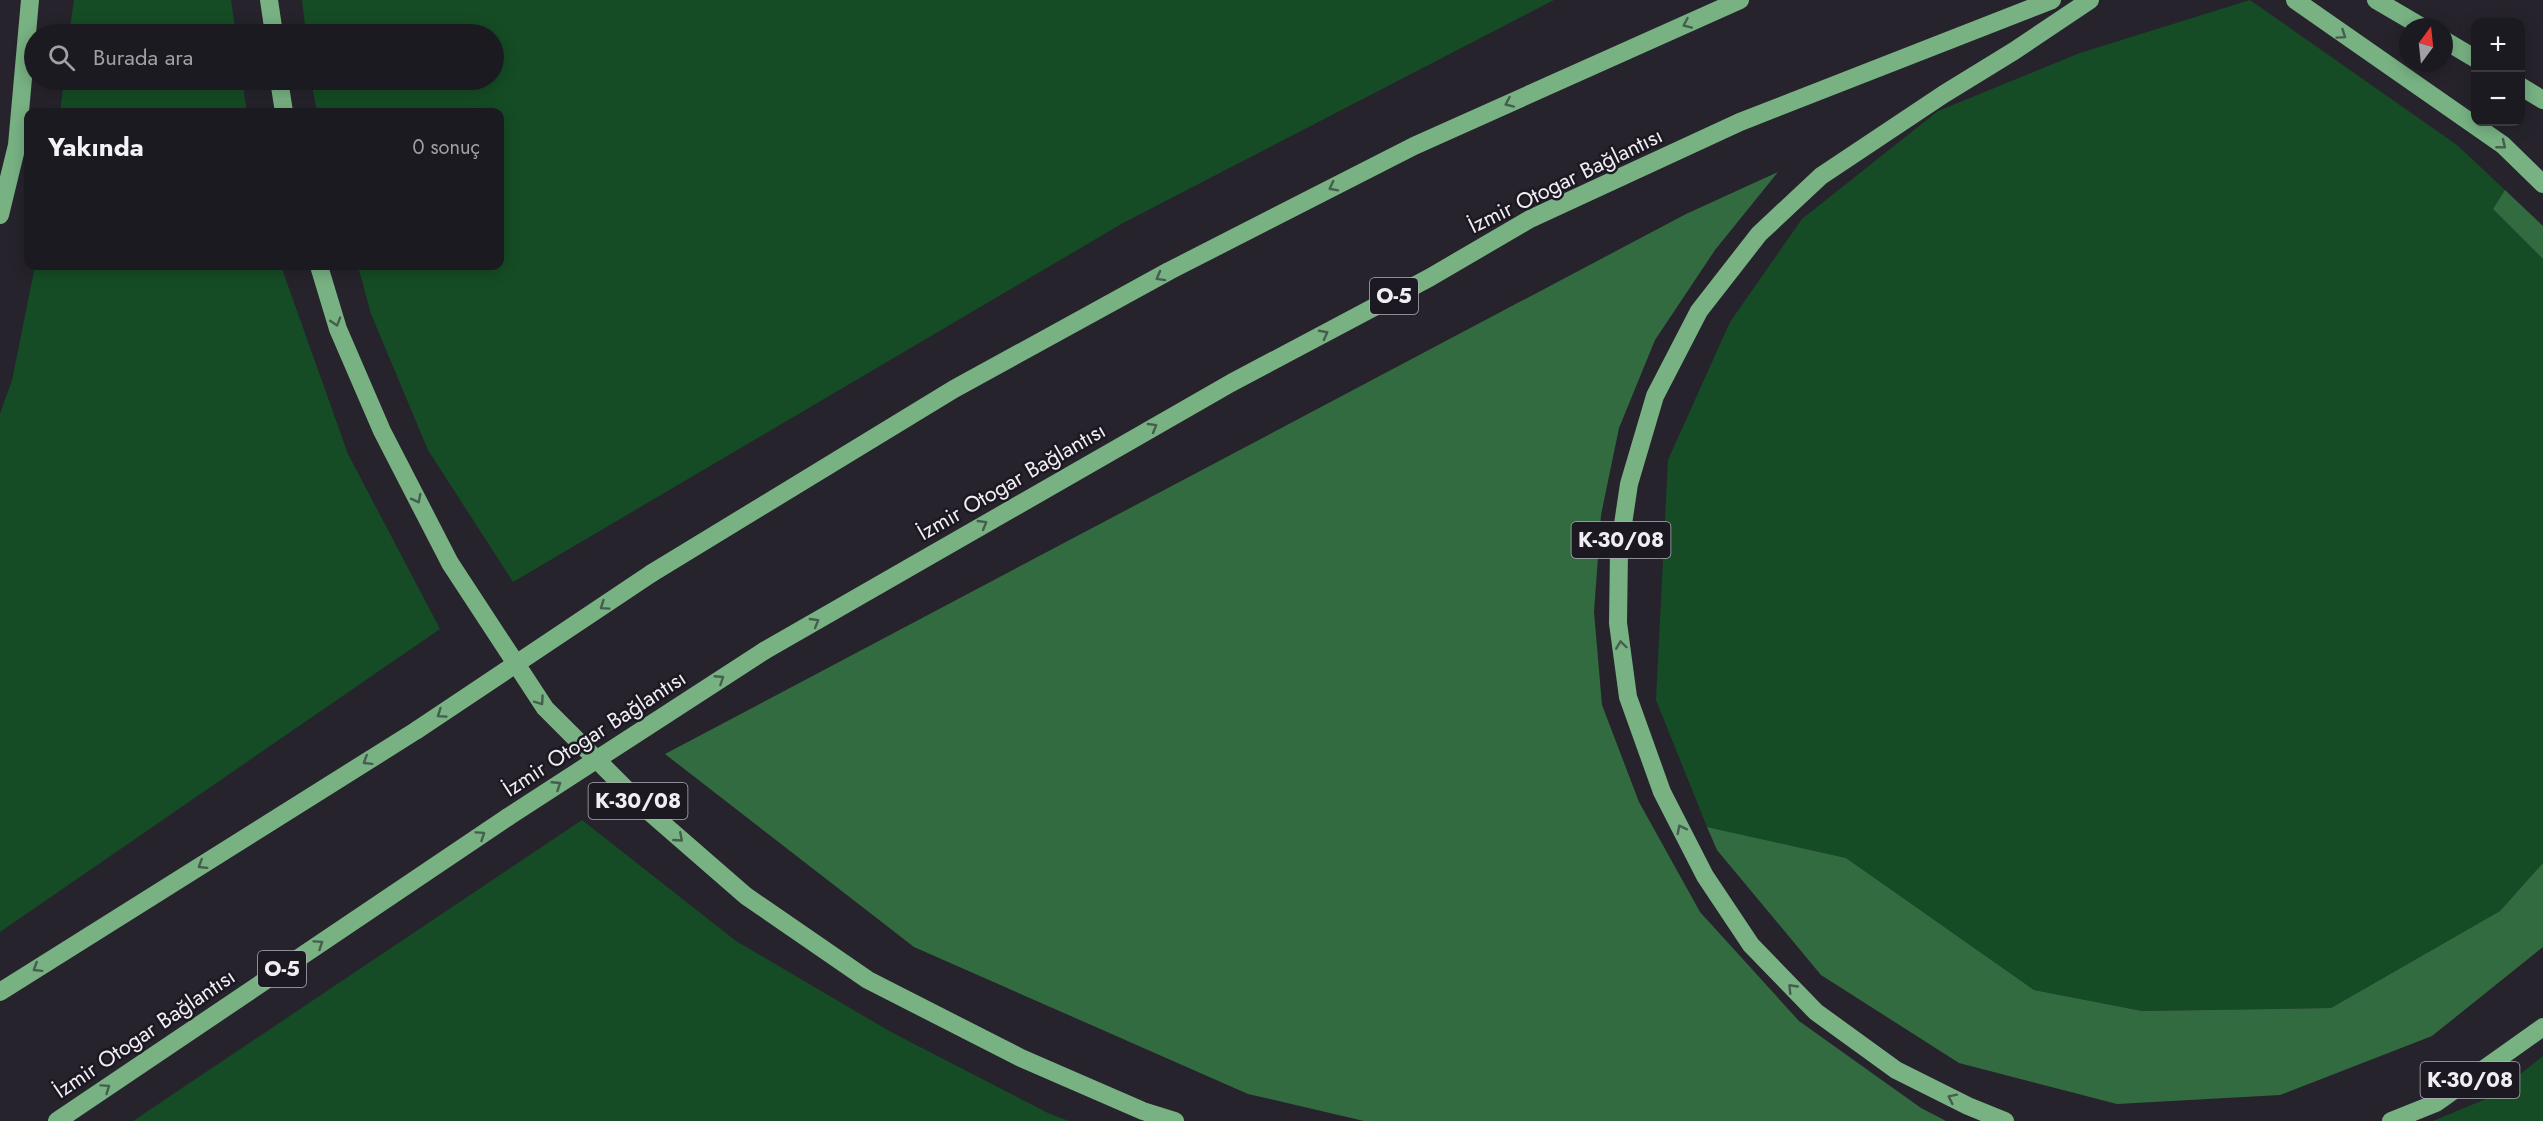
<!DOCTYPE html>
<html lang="tr">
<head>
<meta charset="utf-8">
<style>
  body { margin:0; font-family:Jost,sans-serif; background:#29272e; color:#f1f3f6 }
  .controls { position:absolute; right:18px; top:18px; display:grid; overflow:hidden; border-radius:12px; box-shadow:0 3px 15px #0003 }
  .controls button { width:54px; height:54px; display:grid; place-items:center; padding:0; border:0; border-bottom:2px solid #3a383f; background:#1c1a21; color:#f1f3f6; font:30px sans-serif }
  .compass { position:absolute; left:2399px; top:18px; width:54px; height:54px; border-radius:50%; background:#1c1a21; box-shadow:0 3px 15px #0003; rotate:15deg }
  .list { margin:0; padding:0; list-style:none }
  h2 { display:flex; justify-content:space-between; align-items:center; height:78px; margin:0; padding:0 24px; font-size:26px }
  h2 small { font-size:20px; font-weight:400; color:#a0a1a5 }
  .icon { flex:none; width:33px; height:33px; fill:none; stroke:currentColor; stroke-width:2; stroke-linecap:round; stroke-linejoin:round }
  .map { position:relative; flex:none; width:2543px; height:1121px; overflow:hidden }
  .search { position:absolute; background:#1c1a21; box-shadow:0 3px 15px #0003; left:24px; top:24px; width:480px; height:66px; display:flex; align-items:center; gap:15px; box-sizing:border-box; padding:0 21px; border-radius:33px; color:#a0a1a5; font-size:22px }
  .panel { position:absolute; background:#1c1a21; box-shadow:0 3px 15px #0003; left:24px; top:108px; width:480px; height:162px; border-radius:12px }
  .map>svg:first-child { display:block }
</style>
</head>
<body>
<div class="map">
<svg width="2543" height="1121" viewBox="0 0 2543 1121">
  <rect width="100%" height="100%" fill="#26232c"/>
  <path fill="#154c25" d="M74 0H231L236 34H69Z
    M302 0H1554L1123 223 513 582 428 450 371 314 358 266H500V112H317L311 80H494V34H306Z
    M2250 0 2457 145 2505 190 2493 209 2543 259V863L2500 911 2331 1008 2142 1011 2034 990 1846 858 1707 827 1656 700 1668 460 1730 322 1802 219 1938 111 2080 53Z
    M64 80H242L247 112H60Z
    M35 266H281L348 454 440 629 0 932V414L12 380Z
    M582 820 736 941 891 1032 1050 1114 1069 1121H133Z
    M2543 1056V1121H2433L2493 1096Z"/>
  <path fill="#336b40" d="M1778 172 1715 250 1655 340 1619 428 1601 515 1594 612 1602 705 1639 802 1700 912 1799 1021 1921 1108 1946 1121H1364L1248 1094 914 947 665 754 1686 214Z
    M2505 190 2543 226V259L2493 209Z
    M1707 827 1846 858 2034 990 2142 1011 2331 1008 2500 911 2543 863V947L2432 1036 2280 1095 2117 1104 1959 1063 1821 975 1717 850Z"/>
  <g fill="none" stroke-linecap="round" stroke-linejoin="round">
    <path stroke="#78b283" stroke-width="18" d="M269 0 274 34
      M2295 0 2503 145 2543 184
      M2376 0 2422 27
      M2444 40 2476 59
      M279 80 284 112
      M2520 86 2543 100
      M0 215 17 145 30 0
      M319 266 338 329 382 431 450 563 545 708 646 809 746 896 868 980 1021 1058 1143 1111 1175 1121
      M652 573 954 389 1169 271 1414 146 1740 0
      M764 651 1231 383 1429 278 1530 219 1740 122 2052 0
      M0 992 417 730
      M57 1121 508 817
      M2005 1121 1968 1106 1896 1070 1816 1012 1751 945 1705 876 1662 792 1628 697 1618 623 1619 551 1629 484 1655 396 1699 311 1759 234 1821 176 1944 94 2014 51 2090 0
      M2391 1121 2436 1103 2543 1027"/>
    <path stroke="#78b283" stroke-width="18" d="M417 730 652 573
      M508 817 764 651"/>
  </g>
  <defs><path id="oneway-chevron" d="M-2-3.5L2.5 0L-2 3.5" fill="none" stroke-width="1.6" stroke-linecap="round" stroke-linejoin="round" transform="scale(1.5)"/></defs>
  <g stroke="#455e4e">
    <use href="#oneway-chevron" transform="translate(1687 24) rotate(156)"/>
    <use href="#oneway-chevron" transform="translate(2342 35) rotate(34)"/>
    <use href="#oneway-chevron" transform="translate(1509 103) rotate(156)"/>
    <use href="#oneway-chevron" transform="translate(2502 145) rotate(39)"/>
    <use href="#oneway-chevron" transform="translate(1333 187) rotate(153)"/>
    <use href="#oneway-chevron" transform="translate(1160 277) rotate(151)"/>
    <use href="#oneway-chevron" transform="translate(336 322) rotate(73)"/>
    <use href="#oneway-chevron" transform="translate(1324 334) rotate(-28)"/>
    <use href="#oneway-chevron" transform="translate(1153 427) rotate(-30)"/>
    <use href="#oneway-chevron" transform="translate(417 499) rotate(63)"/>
    <use href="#oneway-chevron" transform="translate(983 524) rotate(-30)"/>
    <use href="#oneway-chevron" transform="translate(604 606) rotate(146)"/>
    <use href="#oneway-chevron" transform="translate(815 622) rotate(-30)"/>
    <use href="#oneway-chevron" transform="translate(1621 645) rotate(-98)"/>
    <use href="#oneway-chevron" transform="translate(720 679) rotate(-33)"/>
    <use href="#oneway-chevron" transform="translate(540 701) rotate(55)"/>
    <use href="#oneway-chevron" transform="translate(441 714) rotate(146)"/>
    <use href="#oneway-chevron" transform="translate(367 761) rotate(148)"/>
    <use href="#oneway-chevron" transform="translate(557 785) rotate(-33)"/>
    <use href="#oneway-chevron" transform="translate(1681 829) rotate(-117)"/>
    <use href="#oneway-chevron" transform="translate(481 835) rotate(-34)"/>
    <use href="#oneway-chevron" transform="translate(679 838) rotate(41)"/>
    <use href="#oneway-chevron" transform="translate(202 865) rotate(148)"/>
    <use href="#oneway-chevron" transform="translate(319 944) rotate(-34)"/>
    <use href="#oneway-chevron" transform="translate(37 968) rotate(148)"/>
    <use href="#oneway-chevron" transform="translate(1792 988) rotate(-134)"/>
    <use href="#oneway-chevron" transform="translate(106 1088) rotate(-34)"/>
    <use href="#oneway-chevron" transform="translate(1952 1098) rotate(-154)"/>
  </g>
  <g text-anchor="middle" stroke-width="5" stroke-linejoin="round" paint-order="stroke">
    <g fill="#1c1922" stroke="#b0aeb5" stroke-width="1.5">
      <rect x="1370" y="278" width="48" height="36" rx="4.5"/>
      <rect x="1571.5" y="522" width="99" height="36" rx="4.5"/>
      <rect x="588.5" y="783" width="99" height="36" rx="4.5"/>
      <rect x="258" y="951" width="48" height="36" rx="4.5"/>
      <rect x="2420.5" y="1062" width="99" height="36" rx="4.5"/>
    </g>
    <g font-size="21" font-weight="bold" fill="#f0eef4">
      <text x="1394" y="303">O-5</text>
      <text x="1621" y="547">K-30/08</text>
      <text x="638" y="808">K-30/08</text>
      <text x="282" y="976">O-5</text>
      <text x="2470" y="1087">K-30/08</text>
    </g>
    <g font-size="22" fill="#f0eef4" stroke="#1c1922">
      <text transform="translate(1565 180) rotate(-26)" y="8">İzmir Otogar Bağlantısı</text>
      <text transform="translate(1011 481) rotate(-30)" y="8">İzmir Otogar Bağlantısı</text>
      <text transform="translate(594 733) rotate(-33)" y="8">İzmir Otogar Bağlantısı</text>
      <text transform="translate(144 1033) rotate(-34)" y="8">İzmir Otogar Bağlantısı</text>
    </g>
  </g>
</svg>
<div class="controls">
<button>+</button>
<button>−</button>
</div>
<svg class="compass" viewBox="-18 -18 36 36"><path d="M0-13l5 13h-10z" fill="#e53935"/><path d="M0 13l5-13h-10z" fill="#a0a1a5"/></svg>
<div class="search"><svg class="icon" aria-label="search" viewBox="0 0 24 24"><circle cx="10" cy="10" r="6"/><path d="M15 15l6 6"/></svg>Burada ara</div>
<section class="panel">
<h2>Yakında<small>0 sonuç</small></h2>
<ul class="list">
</ul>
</section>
</div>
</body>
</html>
